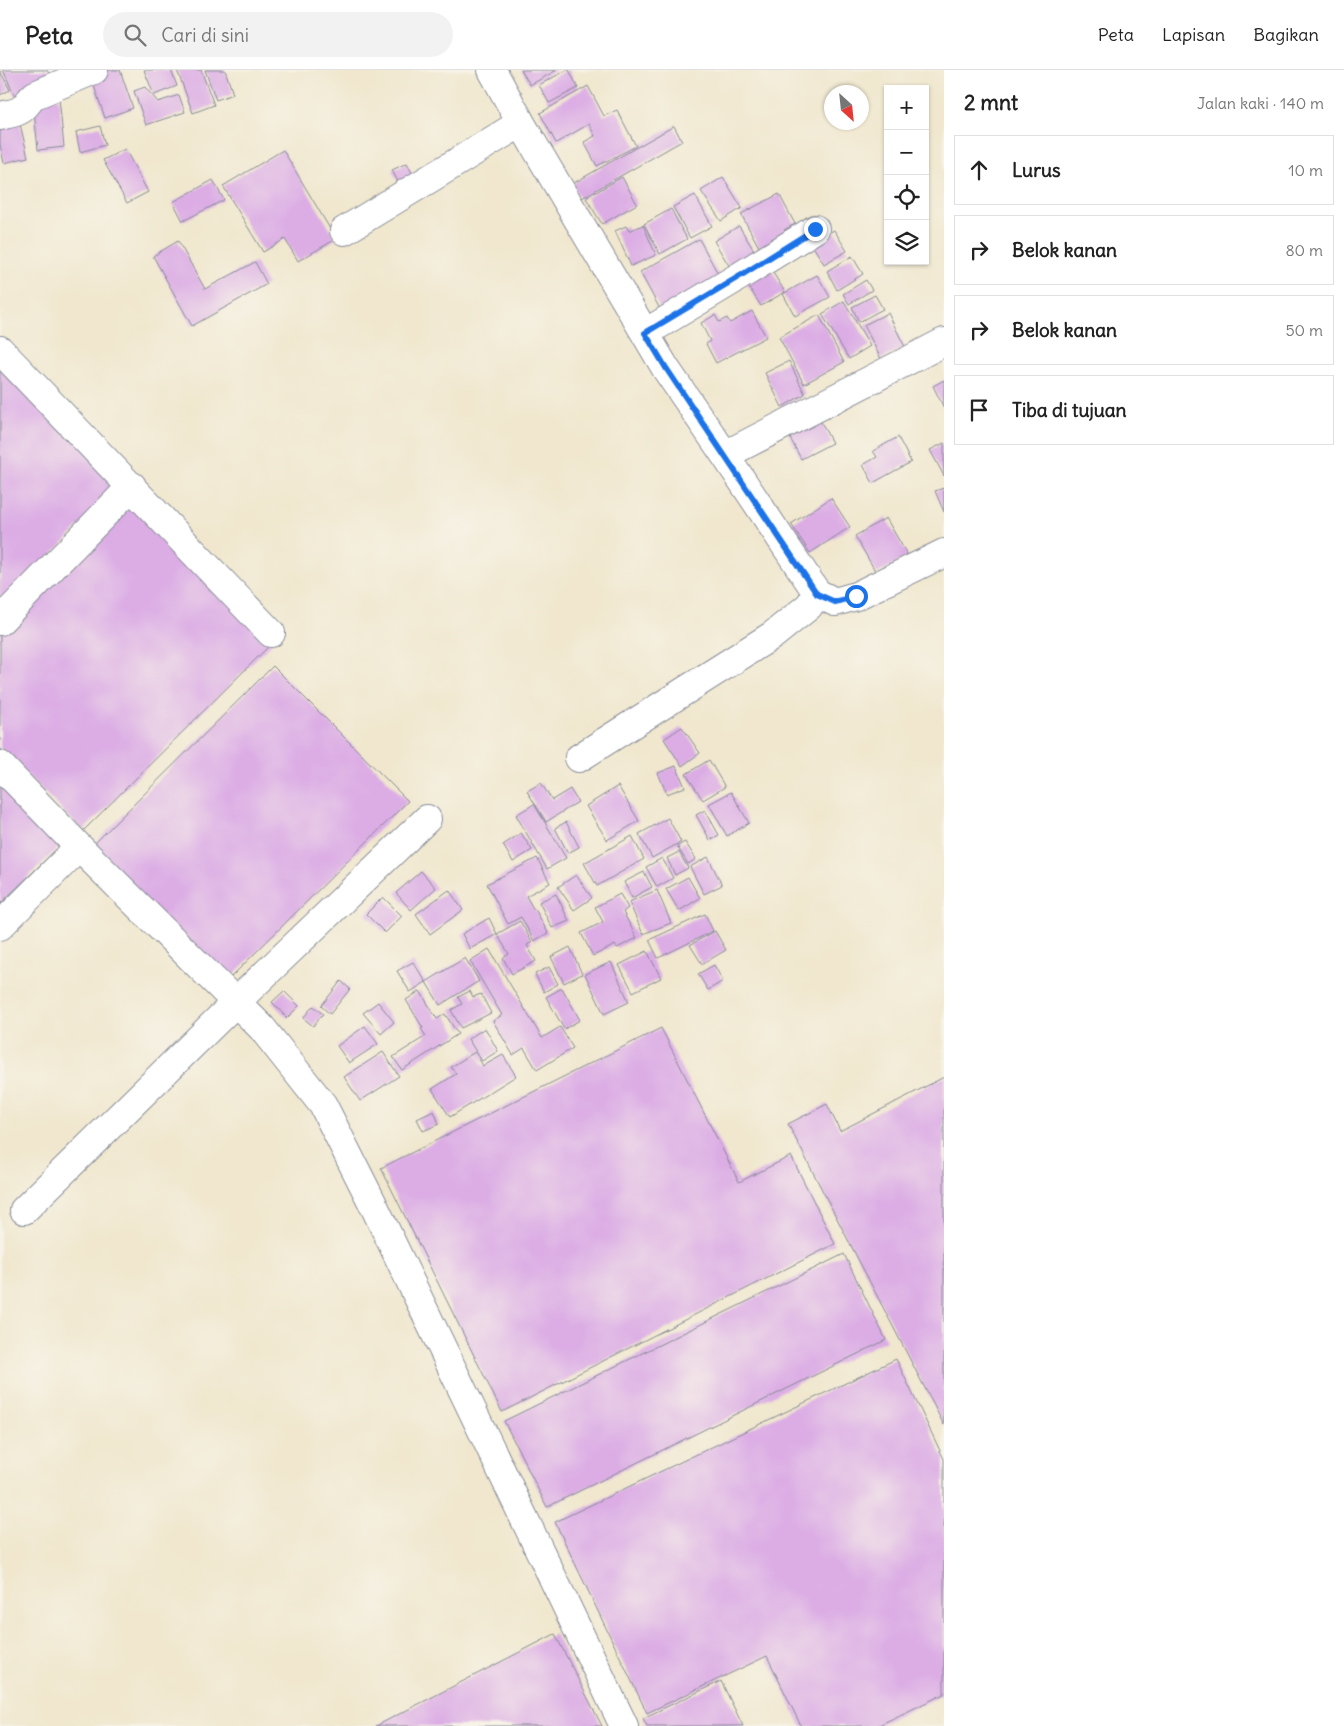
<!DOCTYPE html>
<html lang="id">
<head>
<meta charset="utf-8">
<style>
  body { margin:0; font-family:Delius,sans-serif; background:#f2f2f2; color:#222 }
  .controls { position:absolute; right:15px; top:15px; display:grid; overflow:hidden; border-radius:0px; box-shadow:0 1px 4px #0004 }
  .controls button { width:45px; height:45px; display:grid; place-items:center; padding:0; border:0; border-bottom:1px solid #e0e0e0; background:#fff; color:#222; font:25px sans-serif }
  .compass { position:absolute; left:824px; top:15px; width:45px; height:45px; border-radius:50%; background:#fff; box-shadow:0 1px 4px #0004; rotate:153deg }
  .stop { position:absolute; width:15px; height:15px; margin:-11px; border:4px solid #1a73e8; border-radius:50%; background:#fff }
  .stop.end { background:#1a73e8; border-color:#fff; box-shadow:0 1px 5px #0008 }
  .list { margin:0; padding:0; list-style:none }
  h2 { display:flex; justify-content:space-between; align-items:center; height:65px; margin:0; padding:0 20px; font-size:21px }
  h2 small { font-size:16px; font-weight:400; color:#767676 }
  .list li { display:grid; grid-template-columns:32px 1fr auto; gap:15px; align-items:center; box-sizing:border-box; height:70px; margin:0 10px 10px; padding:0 10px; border:1px solid #e0e0e0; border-radius:0px }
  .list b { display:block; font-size:19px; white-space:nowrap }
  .list em { font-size:16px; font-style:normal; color:#767676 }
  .icon { flex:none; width:28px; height:28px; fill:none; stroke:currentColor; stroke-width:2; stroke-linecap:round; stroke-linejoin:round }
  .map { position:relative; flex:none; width:944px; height:1656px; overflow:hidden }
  header { display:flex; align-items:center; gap:30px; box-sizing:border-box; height:70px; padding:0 25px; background:#fff; border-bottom:1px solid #e0e0e0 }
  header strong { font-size:24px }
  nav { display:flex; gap:28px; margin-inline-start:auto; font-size:18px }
  .search { width:350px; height:45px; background:#f2f2f2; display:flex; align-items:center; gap:12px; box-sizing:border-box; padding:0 18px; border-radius:28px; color:#767676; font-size:19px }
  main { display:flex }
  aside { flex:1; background:#fff }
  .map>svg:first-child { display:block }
</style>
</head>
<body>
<header>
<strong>Peta</strong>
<div class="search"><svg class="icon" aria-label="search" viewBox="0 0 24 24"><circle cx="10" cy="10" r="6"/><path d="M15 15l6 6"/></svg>Cari di sini</div>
<nav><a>Peta</a><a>Lapisan</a><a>Bagikan</a></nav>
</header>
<main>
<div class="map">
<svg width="944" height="1656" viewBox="0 0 944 1656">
  <rect width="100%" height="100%" fill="#f7f3e8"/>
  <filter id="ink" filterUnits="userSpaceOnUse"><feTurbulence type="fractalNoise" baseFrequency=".02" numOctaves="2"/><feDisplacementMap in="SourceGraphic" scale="10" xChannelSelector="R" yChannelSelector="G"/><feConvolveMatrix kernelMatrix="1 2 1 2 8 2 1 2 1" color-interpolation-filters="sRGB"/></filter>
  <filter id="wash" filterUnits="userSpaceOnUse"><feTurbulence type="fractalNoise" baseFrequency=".0096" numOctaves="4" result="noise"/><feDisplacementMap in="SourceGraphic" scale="20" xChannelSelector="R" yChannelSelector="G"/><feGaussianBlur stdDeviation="1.12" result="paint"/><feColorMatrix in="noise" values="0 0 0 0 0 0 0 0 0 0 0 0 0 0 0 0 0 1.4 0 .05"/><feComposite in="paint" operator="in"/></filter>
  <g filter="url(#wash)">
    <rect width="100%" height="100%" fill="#f0e7ce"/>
    <g id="blocks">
      <path fill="#dcade5" d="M3 0H47L52 10 15 27Z
        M102 0H120L133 38 105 48 90 4Z
        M144 0H171L177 16 154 25Z
        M177 0H201L214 35 193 43Z
        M205 0H225L233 24 216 30Z
        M521 0H557L530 15Z
        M567 0H569L578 18 549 33 539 15Z
        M0 1 10 20 0 25Z
        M588 16 604 46 617 40 636 76 597 96 584 72 595 66 589 54 556 73 540 43Z
        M145 17 158 32 179 25 185 42 146 55 134 21Z
        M59 28 64 77 38 80 33 31Z
        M19 50 28 87 4 93 0 75V54Z
        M100 56 105 75 80 82 76 62Z
        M674 56 682 71 580 129 572 114Z
        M125 79 148 122 127 133 103 90Z
        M283 80 336 169 298 191 285 169 263 182 223 116Z
        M407 93 414 107 399 114 392 100Z
        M622 107 637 134 602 154 586 128Z
        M723 107 742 138 721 151 701 121Z
        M213 110 224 130 183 151 173 132Z
        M779 124 795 154 784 160 790 169 760 179 741 144Z
        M695 125 712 156 690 168 673 137Z
        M671 139 687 169 660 184 644 154Z
        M643 155 656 185 631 196 615 161 626 156 629 161Z
        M739 156 758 187 733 202 714 171Z
        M834 160 847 181 824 194 811 173Z
        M699 169 722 211 662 243 640 202Z
        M178 171 205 219 255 192 267 214 192 256 153 186Z
        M852 186 863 204 837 220 827 201Z
        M770 198 785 222 761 236 746 213Z
        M817 205 830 227 795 246 783 224Z
        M866 210 872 220 849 234 843 224Z
        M875 225 883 239 859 252 852 237Z
        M844 231 870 276 849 289 822 244Z
        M752 241 766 267 716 293 706 274 710 271 701 253 715 245 719 252 727 248 730 253Z
        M888 243 905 277 881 289 864 255Z
        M819 245 844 292 804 314 779 267Z
        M0 289 124 411 0 537Z
        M789 291 805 324 782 337 765 303Z
        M944 310V338L933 316Z
        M819 348 832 373 801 389 788 364Z
        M898 367 911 392 873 413 863 395 877 387 873 381Z
        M944 373V406L930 380Z
        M944 418V442L935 421Z
        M831 428 850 457 810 483 791 454Z
        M129 431 272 573 83 761 0 678V560Z
        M886 448 908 486 877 504 855 466Z
        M273 596 408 731 225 913 90 778Z
        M682 657 700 683 682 696 664 669Z
        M709 690 725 717 703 730 686 704Z
        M676 696 685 717 667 724 658 703Z
        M0 713 60 776 0 834Z
        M541 713 552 730 570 719 578 732 546 752 527 721Z
        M618 716 639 751 607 770 586 736Z
        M731 722 749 753 727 766 709 734Z
        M534 734 566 788 547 799 516 745Z
        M705 740 719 765 710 770 696 745Z
        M668 748 681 772 652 788 639 764Z
        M566 752 579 777 568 783 555 758Z
        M521 763 532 780 513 792 503 775Z
        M632 766 644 789 597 816 584 793Z
        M685 772 696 789 688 794 677 776Z
        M679 782 688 798 675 805 667 788Z
        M708 787 722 815 704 824 690 797Z
        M537 788 550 813 526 826 534 840 535 839 548 863 534 871 521 847 508 854 487 814Z
        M662 788 673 808 657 817 646 797Z
        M421 801 436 818 411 840 396 823Z
        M644 802 652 817 632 828 624 812Z
        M576 805 592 828 574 840 558 817Z
        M688 807 700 828 679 841 666 819Z
        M449 820 463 840 430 864 416 844Z
        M657 820 671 853 643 864 629 832Z
        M556 824 569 851 552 858 539 832Z
        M620 824 628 838 623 842 637 868 617 878 615 875 593 886 581 863 603 852 595 837Z
        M383 827 402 846 385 863 366 844Z
        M705 844 713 861 658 888 649 870Z
        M489 848 497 864 470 879 462 864Z
        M520 851 532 872 527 875 536 891 512 904 503 888 509 884 497 864Z
        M715 861 726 880 702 894 690 875Z
        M570 877 582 904 564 913 551 887Z
        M489 879 542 968 560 957 573 978 537 1000 524 978 513 985 493 951 502 945 470 891Z
        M647 881 661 908 633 922 619 895Z
        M465 888 479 911 440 935 426 912Z
        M413 892 426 912 410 922 397 901Z
        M611 892 629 932 604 944 585 904Z
        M714 895 723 911 708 920 698 904Z
        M549 897 558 914 544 922 535 904Z
        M341 911 350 919 330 944 321 936Z
        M562 918 580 950 564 959 546 927Z
        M284 921 299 936 287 948 272 932Z
        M420 921 437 949 445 944 458 964 402 1000 393 987 426 966 421 959 423 958 406 930Z
        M470 921 473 927 481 924 491 943 461 958 451 940 462 934 458 927Z
        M378 932 394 952 381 964 363 943Z
        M313 936 323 944 313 956 303 948Z
        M365 956 378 974 349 993 337 976Z
        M485 958 498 981 482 991 468 969Z
        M661 958 739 1112 791 1086 835 1174 502 1342 381 1098Z
        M383 982 399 1006 360 1031 344 1007Z
        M475 982 483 996 503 985 516 1006 450 1047 432 1019 456 1004 451 997Z
        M944 1007V1355L788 1054 827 1034 840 1061Z
        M434 1041 439 1054 423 1061 417 1049Z
        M844 1184 886 1270 547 1437 504 1351Z
        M896 1289 944 1389V1624L877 1656H801L767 1586 647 1643 555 1452Z
        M555 1564 602 1656H376Z
        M721 1611 743 1656H647L643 1648Z"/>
    </g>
  </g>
  <g filter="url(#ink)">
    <use href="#blocks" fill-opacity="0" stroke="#868b96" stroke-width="1"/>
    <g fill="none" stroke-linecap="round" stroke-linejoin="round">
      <defs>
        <path id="minor" d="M492 0 521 53 666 299 725 385 817 523 835 532 856 526 944 483
          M0 46C7 44 19 43 24 37 29 32 29 30 35 25L94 0
          M344 161 521 53
          M645 263 740 206 815 159
          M0 280 271 563
          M725 385 944 272
          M0 551 132 416
          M579 688 773 565 809 536 817 523
          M0 695 79 777 262 958 323 1035 375 1138 624 1656
          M0 856 79 777
          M24 1140 236 932 427 749"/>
      </defs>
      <use href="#minor" stroke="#868b96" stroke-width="30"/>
      <use href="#minor" stroke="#fff" stroke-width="28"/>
    </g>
  </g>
  <g fill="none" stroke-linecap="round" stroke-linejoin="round" filter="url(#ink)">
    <path stroke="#1a73e8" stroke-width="6" d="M815 159 740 206 645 263 666 298 817 524 835 532 856 526"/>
  </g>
</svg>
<div class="controls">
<button>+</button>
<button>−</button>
<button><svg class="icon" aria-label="locate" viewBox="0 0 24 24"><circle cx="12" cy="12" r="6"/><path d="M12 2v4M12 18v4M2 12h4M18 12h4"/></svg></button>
<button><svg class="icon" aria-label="layers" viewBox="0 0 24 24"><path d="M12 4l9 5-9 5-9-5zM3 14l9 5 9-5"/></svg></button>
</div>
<svg class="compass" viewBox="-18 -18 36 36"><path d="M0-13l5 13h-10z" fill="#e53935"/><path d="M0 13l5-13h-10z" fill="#767676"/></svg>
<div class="stop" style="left:856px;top:526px"></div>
<div class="stop end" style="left:815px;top:159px"></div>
</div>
<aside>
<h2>2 mnt<small>Jalan kaki · 140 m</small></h2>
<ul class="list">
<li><svg class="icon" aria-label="ahead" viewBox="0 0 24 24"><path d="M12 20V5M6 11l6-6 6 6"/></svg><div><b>Lurus</b></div><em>10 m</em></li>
<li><svg class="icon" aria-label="right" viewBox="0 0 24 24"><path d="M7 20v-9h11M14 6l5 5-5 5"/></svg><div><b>Belok kanan</b></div><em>80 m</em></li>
<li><svg class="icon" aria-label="right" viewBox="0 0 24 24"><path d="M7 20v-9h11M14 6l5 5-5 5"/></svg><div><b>Belok kanan</b></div><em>50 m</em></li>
<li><svg class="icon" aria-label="arrive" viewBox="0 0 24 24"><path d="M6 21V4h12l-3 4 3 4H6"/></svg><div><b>Tiba di tujuan</b></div></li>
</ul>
</aside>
</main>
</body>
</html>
